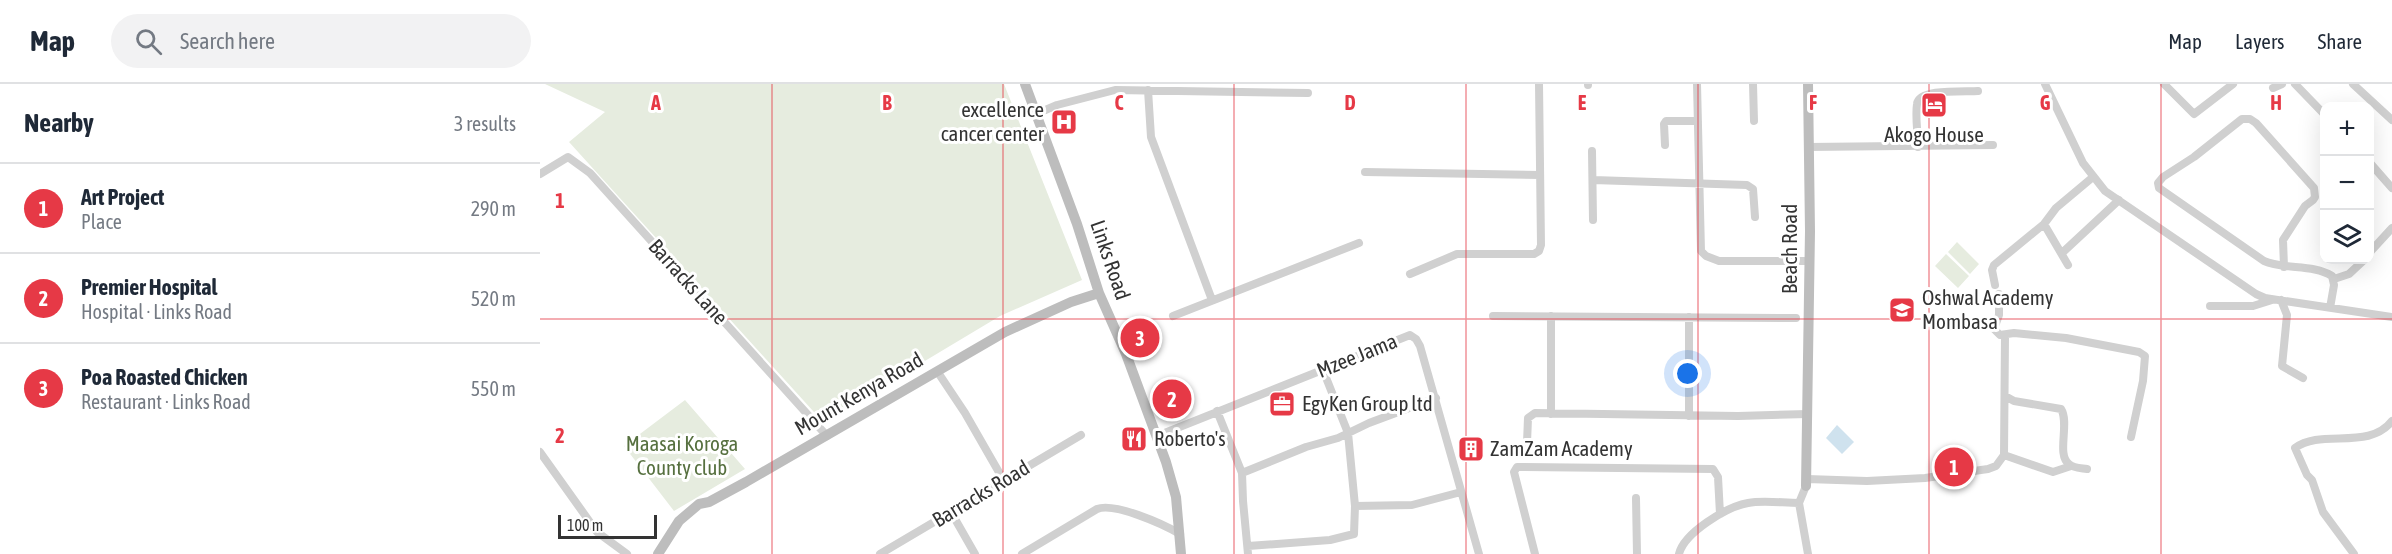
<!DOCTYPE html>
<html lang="en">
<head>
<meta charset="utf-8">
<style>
  body { margin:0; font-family:"Asap Condensed",sans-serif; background:#f2f2f3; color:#1f2937 }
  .controls { position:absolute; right:18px; top:18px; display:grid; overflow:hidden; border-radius:12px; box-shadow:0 6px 24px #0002 }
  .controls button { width:54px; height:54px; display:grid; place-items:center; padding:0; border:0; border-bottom:2px solid #e0e1e3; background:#fff; color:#1f2937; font:30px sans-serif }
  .scale { position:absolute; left:18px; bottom:15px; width:99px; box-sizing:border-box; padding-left:6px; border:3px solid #333; border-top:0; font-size:16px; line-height:21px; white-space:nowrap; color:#333; -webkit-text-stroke:4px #fff; paint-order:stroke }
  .you { position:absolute; left:1148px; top:290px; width:21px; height:21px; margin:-15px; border:4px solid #fff; border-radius:50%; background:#1a73e8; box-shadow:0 0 0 9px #1a73e833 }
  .badge { display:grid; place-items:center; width:39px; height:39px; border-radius:50%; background:#e63946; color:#fff; font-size:20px; font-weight:700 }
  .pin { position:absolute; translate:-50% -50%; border:3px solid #fff; box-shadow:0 2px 6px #0006 }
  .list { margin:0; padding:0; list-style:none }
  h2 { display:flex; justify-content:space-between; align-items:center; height:78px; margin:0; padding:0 24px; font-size:26px }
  h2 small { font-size:20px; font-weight:400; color:#747a83 }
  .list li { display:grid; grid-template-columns:39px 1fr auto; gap:18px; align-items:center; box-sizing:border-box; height:90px; padding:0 24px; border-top:2px solid #e0e1e3 }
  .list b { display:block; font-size:22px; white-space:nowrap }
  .list p { margin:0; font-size:20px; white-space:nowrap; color:#747a83 }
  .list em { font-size:20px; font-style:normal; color:#747a83 }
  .icon { flex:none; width:33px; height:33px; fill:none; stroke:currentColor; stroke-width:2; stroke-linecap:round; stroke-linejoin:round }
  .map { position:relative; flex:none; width:1852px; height:470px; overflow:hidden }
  header { display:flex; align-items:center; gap:36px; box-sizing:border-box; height:84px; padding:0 30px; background:#fff; border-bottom:2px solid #e0e1e3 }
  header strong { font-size:28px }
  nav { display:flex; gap:33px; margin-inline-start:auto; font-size:21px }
  .search { width:420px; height:54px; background:#f2f2f3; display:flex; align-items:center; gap:15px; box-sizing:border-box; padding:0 21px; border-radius:33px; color:#747a83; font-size:22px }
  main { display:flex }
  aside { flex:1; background:#fff }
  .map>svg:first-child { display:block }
</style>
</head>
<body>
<header>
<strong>Map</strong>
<div class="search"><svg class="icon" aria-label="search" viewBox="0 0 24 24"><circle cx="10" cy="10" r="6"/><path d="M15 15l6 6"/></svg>Search here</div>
<nav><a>Map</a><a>Layers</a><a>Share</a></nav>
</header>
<main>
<aside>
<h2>Nearby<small>3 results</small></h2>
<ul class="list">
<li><span class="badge">1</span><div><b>Art Project</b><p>Place</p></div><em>290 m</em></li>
<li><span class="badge">2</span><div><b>Premier Hospital</b><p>Hospital · Links Road</p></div><em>520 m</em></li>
<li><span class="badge">3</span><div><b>Poa Roasted Chicken</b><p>Restaurant · Links Road</p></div><em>550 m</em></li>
</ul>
</aside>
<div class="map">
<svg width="1852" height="470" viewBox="0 0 1852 470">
  <rect width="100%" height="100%" fill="#fff"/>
  <path fill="#e6ecdf" d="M5 0H464L542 196 460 232 283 338 29 58 65 28Z
    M1417 158 1439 180 1430 190 1408 168Z
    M1406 170 1429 192 1418 204 1395 182Z
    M145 316 205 385 134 427 84 362Z"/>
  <path fill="#cfe2ee" d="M1297 341 1314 358 1302 370 1286 354Z"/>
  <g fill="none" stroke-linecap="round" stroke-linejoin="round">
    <path stroke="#d0d0d0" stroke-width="8" d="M1048 0V1
      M1157 0 1161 167 1166 172 1179 177H1269
      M1213 0 1214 37
      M1505 0 1543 79 1565 107 1716 210 1725 214 1852 233
      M1624 0 1654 30 1693 0
      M1755 0 1784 30
      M1813 0 1852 36
      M1733 4 1742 0
      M608 6 611 53 672 216
      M496 30 517 21 575 6 768 9
      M1125 61 1124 40 1126 37H1158
      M1268 63 1453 61
      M1378 63C1378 49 1375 33 1377 20 1379 4 1425 8 1438 7
      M1052 67 1053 136
      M1830 79 1852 104
      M825 88 1000 91
      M0 90 28 73 50 89 287 352
      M1053 96 1207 101 1213 105 1215 133
      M1504 140 1528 181
      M1830 168 1852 144
      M1522 169 1579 116
      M1744 183 1743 156 1765 122 1773 116 1775 113 1774 104 1716 39 1710 35H1702L1654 73 1623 93 1618 99 1619 104 1724 177C1745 186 1773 180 1792 192L1794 201 1790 224
      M870 190 917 170H994L999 167 1001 161 999 0
      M1794 195 1809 190 1824 176
      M1455 201 1452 186 1454 181 1504 140 1516 124 1553 93
      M1459 210V231L1454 245 1460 251 1474 249 1526 254 1599 268 1605 272 1603 297 1591 353
      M1741 216 1747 231 1742 282 1763 294
      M1670 222H1713L1732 216
      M633 232 819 159
      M953 232 1256 234
      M1149 233V332
      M397 287 425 329 464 397
      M1465 312 1474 317 1521 325C1530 339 1516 371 1529 380 1533 384 1541 384 1547 385
      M677 327 702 389 703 417 708 470
      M1011 330V232
      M617 352 870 251 876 255 880 262 939 470
      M987 359 988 334 995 329 1198 332 1268 330
      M0 368 57 448 87 470
      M1464 371 1513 388 1531 382
      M702 389 766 363 798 354 829 339 896 314
      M1267 395 1327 397 1385 394 1448 385 1456 382 1464 371 1465 252
      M1096 414 1097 470
      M1259 419 1268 470
      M815 422 872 421 921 408
      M411 428 435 470
      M708 462 790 456 814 450 815 422 808 349 783 286
      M340 470 541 351
      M482 470 557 425C574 418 623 440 640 450
      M995 470 974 388 977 383 1173 385 1178 393 1180 430
      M1139 470C1144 449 1186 423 1208 419 1223 416 1243 419 1259 419L1266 402
      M1814 470 1783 428 1772 396 1767 391 1755 364C1781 344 1829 367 1852 337"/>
    <path stroke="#bdbdbd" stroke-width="10" d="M485 0 537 140 559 209 586 270 626 378 636 413 641 470
      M1266 402 1270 147 1268 0
      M118 470 139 437 159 420 169 418 206 398 465 248 531 218 559 209"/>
  </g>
  <path fill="none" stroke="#e63946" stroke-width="1.5" stroke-opacity="0.55" d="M232 0V470M463 0V470M694 0V470M926 0V470M1158 0V470M1389 0V470M1621 0V470M0 235H1852"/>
  <defs>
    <symbol id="hotel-square" viewBox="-11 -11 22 22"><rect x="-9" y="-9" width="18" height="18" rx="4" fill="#e63946" stroke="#fff"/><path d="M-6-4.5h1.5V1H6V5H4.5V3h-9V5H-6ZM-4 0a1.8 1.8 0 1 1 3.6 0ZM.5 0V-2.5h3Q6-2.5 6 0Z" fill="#fff"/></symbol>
    <symbol id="hospital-square" viewBox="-11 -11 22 22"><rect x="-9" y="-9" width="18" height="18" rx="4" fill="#e63946" stroke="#fff"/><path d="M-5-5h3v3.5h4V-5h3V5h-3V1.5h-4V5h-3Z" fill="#fff"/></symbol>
    <symbol id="school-square" viewBox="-11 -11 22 22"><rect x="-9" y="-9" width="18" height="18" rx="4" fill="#e63946" stroke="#fff"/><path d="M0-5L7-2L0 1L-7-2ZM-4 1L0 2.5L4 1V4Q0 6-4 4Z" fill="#fff"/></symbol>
    <symbol id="office-square" viewBox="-11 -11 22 22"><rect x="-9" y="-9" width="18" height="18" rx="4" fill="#e63946" stroke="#fff"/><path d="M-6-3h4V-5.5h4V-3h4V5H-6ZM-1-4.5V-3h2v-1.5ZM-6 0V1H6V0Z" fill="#fff"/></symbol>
    <symbol id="restaurant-square" viewBox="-11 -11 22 22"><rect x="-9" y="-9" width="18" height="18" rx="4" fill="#e63946" stroke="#fff"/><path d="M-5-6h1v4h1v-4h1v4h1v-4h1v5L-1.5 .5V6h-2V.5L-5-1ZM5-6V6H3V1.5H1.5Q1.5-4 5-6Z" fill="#fff"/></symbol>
    <symbol id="building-square" viewBox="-11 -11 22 22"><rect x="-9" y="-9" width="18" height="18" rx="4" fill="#e63946" stroke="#fff"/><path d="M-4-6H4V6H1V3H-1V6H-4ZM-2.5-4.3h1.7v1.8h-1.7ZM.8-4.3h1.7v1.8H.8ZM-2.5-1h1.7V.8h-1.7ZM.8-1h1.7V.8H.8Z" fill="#fff"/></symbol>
  </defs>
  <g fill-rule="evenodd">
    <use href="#hotel-square" x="1379" y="6" width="30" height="30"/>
    <use href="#hospital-square" x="509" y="23" width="30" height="30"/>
    <use href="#school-square" x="1347" y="211" width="30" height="30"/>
    <use href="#office-square" x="727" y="305" width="30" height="30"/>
    <use href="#restaurant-square" x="579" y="340" width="30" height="30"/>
    <use href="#building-square" x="916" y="350" width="30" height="30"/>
  </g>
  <g text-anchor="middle" stroke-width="6" stroke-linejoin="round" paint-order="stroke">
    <g font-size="21" fill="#333" stroke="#fff" text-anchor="start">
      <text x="504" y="33" text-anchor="end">excellence<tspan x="504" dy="24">cancer center</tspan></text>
      <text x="1394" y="58" text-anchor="middle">Akogo House</text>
      <text x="1382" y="221">Oshwal Academy<tspan x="1382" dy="24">Mombasa</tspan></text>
      <text x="762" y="327">EgyKen Group ltd</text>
      <text x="614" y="362">Roberto's</text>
      <text x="950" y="372">ZamZam Academy</text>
    </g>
    <g font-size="21" fill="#333" stroke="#fff">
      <text transform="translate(1250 165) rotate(-90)" y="7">Beach Road</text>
      <text transform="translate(570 176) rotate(71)" y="7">Links Road</text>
      <text transform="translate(148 198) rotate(48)" y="7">Barracks Lane</text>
      <text transform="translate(817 272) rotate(-22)" y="7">Mzee Jama</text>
      <text transform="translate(319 310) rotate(-30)" y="7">Mount Kenya Road</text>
      <text transform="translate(441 410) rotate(-31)" y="7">Barracks Road</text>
    </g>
    <g font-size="21" fill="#56703f" stroke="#fff">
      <text x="142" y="367">Maasai Koroga<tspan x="142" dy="24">County club</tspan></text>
    </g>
  </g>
  <g font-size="20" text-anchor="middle" font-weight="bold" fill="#e63946" stroke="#fff" stroke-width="6" stroke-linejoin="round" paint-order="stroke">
    <text x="116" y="26">A</text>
    <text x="347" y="26">B</text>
    <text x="579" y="26">C</text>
    <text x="810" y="26">D</text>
    <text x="1042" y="26">E</text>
    <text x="1273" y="26">F</text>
    <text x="1505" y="26">G</text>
    <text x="1736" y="26">H</text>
    <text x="20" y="124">1</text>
    <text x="20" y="359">2</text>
  </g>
</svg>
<div class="controls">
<button>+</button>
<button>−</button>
<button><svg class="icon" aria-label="layers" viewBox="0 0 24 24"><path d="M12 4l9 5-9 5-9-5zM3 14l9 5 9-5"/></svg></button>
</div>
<div class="scale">100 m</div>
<div class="you"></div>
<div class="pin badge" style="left:1414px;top:383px">1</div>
<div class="pin badge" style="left:632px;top:315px">2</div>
<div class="pin badge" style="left:600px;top:254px">3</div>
</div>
</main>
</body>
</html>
